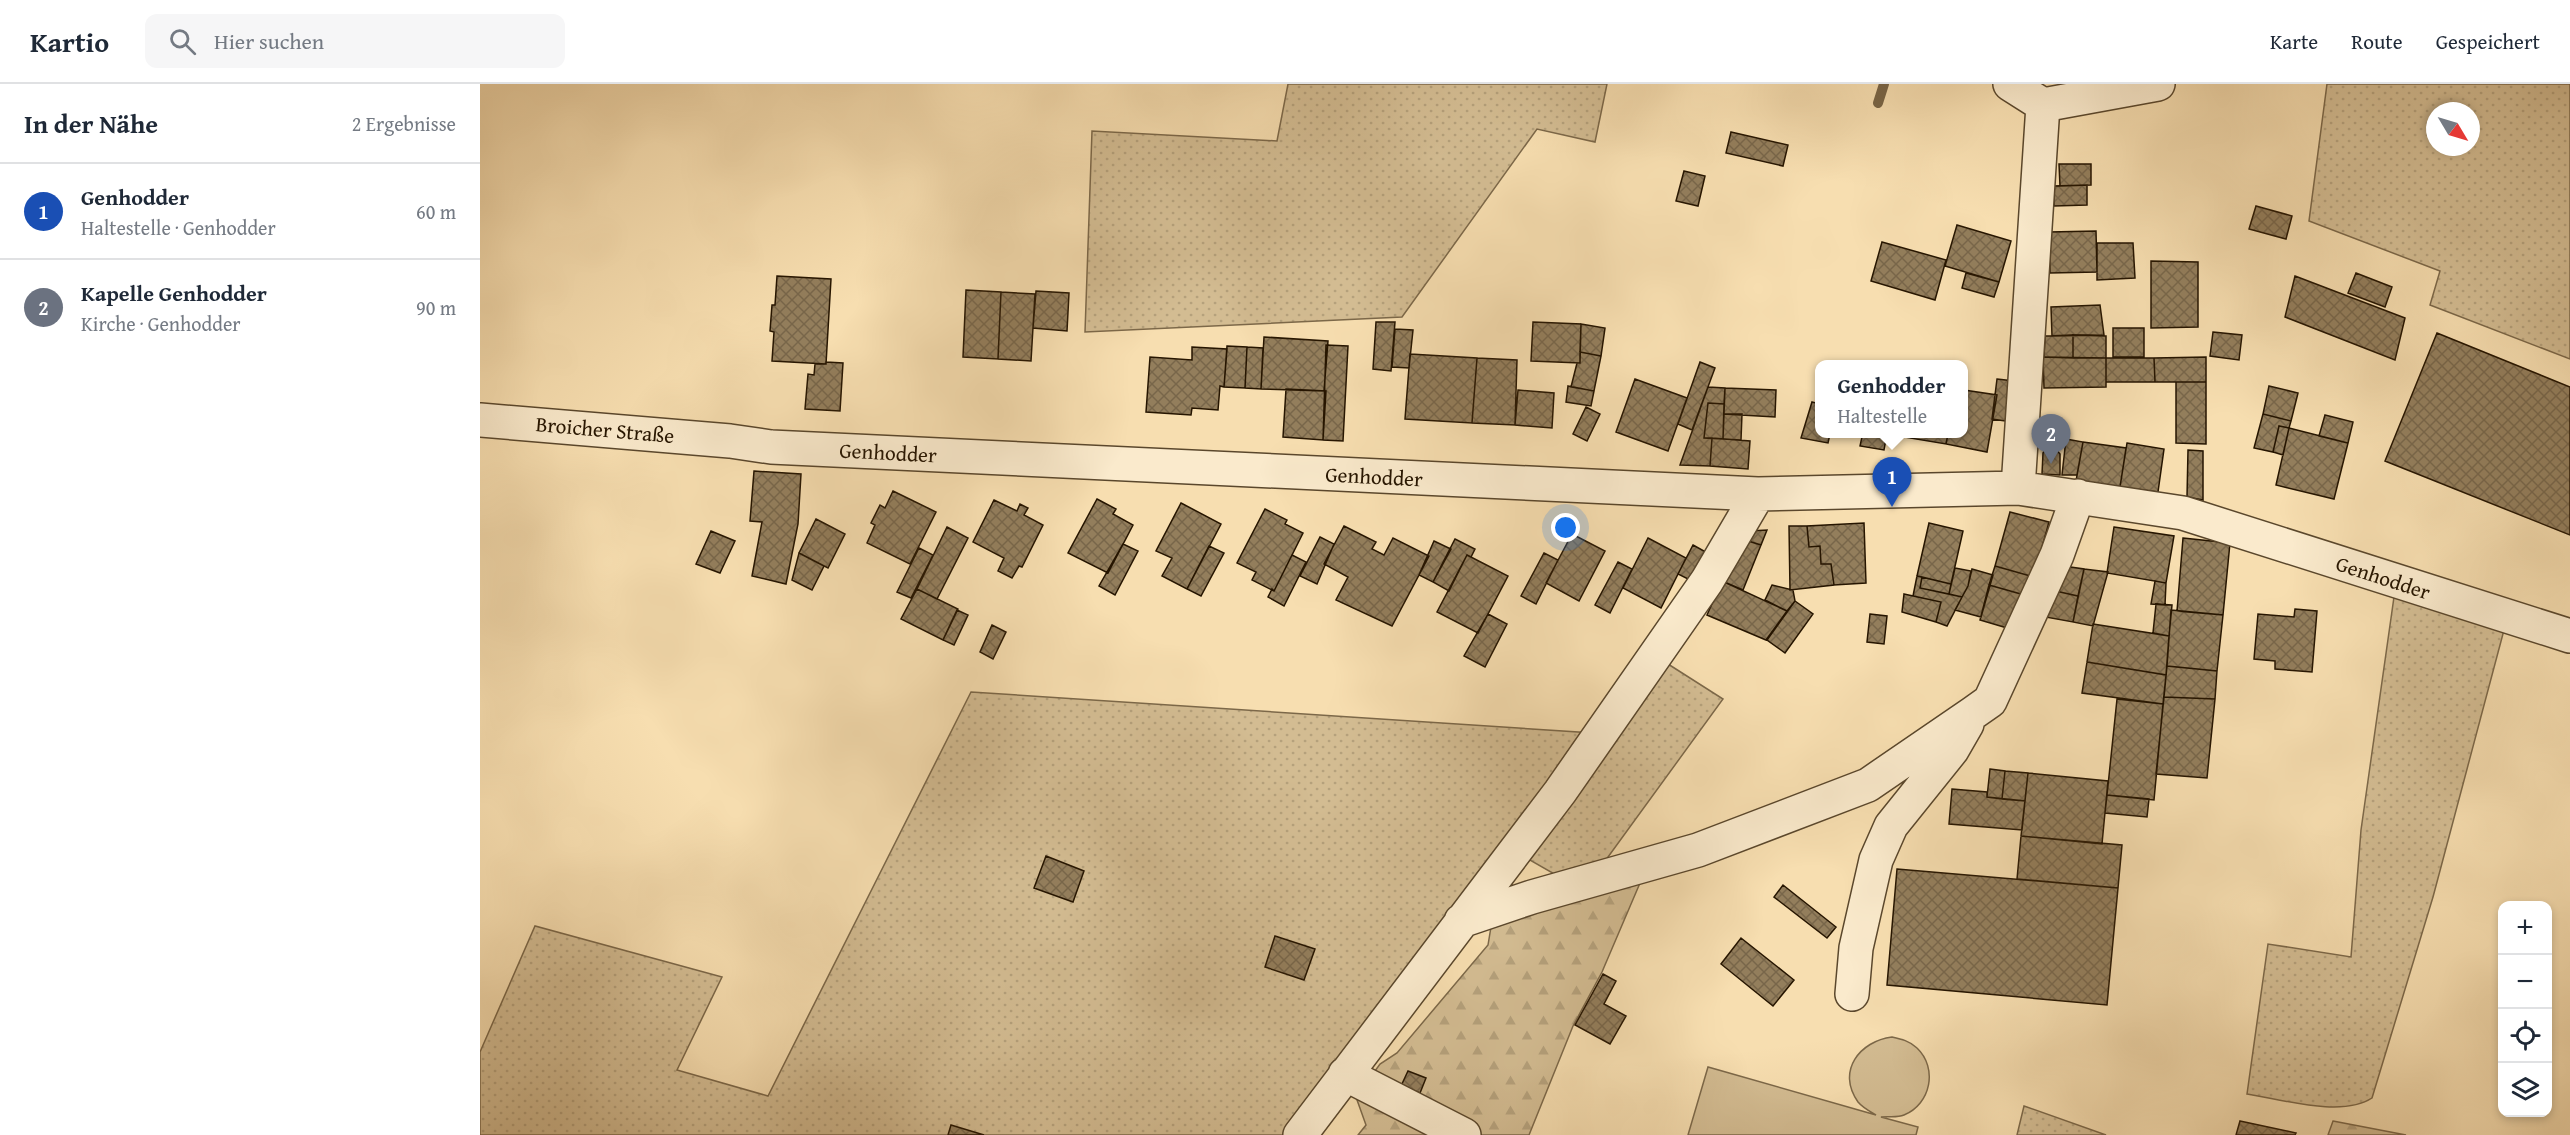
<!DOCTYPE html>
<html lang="de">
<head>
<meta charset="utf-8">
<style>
  body { margin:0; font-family:"Gentium Book Plus",serif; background:#f6f6f7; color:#1f2937 }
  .controls { position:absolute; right:18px; bottom:18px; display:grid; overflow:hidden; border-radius:12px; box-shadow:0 3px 9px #0003 }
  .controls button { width:54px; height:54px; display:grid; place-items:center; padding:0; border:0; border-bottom:2px solid #e0e1e3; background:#fff; color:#1f2937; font:30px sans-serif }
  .compass { position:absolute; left:1946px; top:18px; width:54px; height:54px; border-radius:50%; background:#fff; box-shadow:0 3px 9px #0003; rotate:128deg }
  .you { position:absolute; left:1086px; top:444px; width:21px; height:21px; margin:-15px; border:4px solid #fff; border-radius:50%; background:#1a73e8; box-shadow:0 0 0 9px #1a73e833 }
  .badge { display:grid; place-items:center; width:39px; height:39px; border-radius:50%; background:#0f766e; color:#fff; font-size:20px; font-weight:700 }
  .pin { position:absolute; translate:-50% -50px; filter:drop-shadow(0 2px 3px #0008) }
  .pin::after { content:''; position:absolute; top:32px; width:21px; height:18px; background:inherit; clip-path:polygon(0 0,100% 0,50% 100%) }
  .popup { position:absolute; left:1335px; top:276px; width:153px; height:78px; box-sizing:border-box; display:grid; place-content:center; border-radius:12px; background:#fff; filter:drop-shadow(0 2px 4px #0005); font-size:20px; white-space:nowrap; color:#747a83 }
  .popup b { font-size:22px; color:#1f2937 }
  .popup::after { content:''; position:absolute; left:50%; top:100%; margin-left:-12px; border:12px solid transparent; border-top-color:#fff }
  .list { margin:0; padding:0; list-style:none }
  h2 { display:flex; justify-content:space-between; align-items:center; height:78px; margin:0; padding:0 24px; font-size:26px }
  h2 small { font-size:20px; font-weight:400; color:#747a83 }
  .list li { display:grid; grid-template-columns:39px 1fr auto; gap:18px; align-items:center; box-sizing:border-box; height:96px; padding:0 24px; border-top:2px solid #e0e1e3 }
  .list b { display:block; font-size:22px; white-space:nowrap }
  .list p { margin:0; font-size:20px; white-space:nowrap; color:#747a83 }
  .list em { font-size:20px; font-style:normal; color:#747a83 }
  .icon { flex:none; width:33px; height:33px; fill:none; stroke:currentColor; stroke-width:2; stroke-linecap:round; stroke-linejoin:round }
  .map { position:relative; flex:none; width:2090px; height:1051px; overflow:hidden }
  header { display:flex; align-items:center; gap:36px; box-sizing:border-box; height:84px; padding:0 30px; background:#fff; border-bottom:2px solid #e0e1e3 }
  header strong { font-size:28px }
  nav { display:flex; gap:33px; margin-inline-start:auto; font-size:21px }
  .search { width:420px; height:54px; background:#f6f6f7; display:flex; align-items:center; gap:15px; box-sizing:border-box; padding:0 21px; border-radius:12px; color:#747a83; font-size:22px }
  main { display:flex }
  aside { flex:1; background:#fff }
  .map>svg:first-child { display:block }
</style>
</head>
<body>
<header>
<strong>Kartio</strong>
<div class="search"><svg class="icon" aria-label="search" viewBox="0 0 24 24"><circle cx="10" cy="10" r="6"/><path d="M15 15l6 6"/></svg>Hier suchen</div>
<nav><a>Karte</a><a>Route</a><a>Gespeichert</a></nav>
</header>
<main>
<aside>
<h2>In der Nähe<small>2 Ergebnisse</small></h2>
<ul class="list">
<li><span class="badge" style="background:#1a4fb4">1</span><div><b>Genhodder</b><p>Haltestelle · Genhodder</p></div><em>60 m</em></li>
<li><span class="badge" style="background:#6b7280">2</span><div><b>Kapelle Genhodder</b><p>Kirche · Genhodder</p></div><em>90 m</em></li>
</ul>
</aside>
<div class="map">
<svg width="2090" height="1051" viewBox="0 0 2090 1051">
  <defs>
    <pattern id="green-dots" width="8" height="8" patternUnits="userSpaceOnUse" patternTransform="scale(1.5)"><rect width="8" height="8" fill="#d3bc92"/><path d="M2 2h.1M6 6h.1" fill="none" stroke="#b5a17c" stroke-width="1.8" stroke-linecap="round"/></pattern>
    <pattern id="forest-firs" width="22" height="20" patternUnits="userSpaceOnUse" patternTransform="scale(1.5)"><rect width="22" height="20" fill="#d3bc92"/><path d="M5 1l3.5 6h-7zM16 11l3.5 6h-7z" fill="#b5a17c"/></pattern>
    <pattern id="building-cross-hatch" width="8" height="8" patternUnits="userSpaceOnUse" patternTransform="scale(1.5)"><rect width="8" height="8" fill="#937e5c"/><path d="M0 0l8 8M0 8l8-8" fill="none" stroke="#78664a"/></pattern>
  </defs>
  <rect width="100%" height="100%" fill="#f7deb0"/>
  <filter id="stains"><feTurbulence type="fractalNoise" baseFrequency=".00333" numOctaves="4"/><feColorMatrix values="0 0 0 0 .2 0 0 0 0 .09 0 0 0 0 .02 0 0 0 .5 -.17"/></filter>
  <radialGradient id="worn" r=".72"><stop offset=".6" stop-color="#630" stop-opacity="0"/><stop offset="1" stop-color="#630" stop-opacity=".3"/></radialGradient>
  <path fill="url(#green-dots)" stroke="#7c6849" stroke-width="1.5" fill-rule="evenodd" d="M808 0H1127L1115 58 1057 45 922 233 605 248 612 47 797 57Z
    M1847 0H2090V275L1950 221 1960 187 1829 137ZM1955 27H1991V63H1955Z
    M1914 513 2024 546 1953 813 1892 1014C1862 1034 1801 1015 1767 1010L1788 860 1871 873 1881 746Z
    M1188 580 1243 615 1120 784 1076 791 1041 771Z
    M491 608 1113 649 811 1051H0V968L55 842 242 893 197 986 288 1012Z
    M1544 1022 1626 1051H1537Z"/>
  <path fill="url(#forest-firs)" stroke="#7c6849" stroke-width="1.5" d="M1163 792 1122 888 1093 942 1049 1051H878L886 1041 876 1013 900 980 917 969 1008 861 1011 843Z
    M1853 1037 1926 1051H1848Z"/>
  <path fill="#d3bc92" stroke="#7c6849" stroke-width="1.5" d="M1412 953C1421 955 1430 957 1437 964 1458 984 1451 1020 1424 1031 1417 1034 1409 1032 1401 1033L1438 1043 1436 1051H1208L1228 983 1396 1031C1391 1028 1383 1024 1378 1018 1356 987 1380 957 1412 953Z"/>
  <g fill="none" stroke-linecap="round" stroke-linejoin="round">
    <path stroke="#796546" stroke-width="10" d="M1398 19 1404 0"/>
  </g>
  <path fill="url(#building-cross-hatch)" stroke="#261500" stroke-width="1.5" d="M1251 48 1308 61 1303 82 1246 69Z
    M1579 80H1611V101L1580 102Z
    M1204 87 1225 92 1218 122 1196 117Z
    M1607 101V121L1574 122 1573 102Z
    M1776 122 1812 132 1806 155 1769 145Z
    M1477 141 1531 157 1519 198 1465 182Z
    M1616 147 1617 188 1570 189 1569 148Z
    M1402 158 1466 176 1455 216 1391 197Z
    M1617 159H1653L1655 194 1617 196Z
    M1671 177 1718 178V243L1671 244Z
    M1486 189 1519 198 1514 213 1482 204Z
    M1876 189 1912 203 1905 223 1868 209Z
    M297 192 351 195 346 280 292 277 294 248 290 247 292 221H295Z
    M1815 192 1925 234 1915 276 1805 233Z
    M486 206 521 208 518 275 483 273Z
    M556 207 589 209 587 247 553 244Z
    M521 208 555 210 551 277 518 275Z
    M1620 221 1624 251 1572 252 1571 223Z
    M896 238H915L911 287 893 285Z
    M1053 238 1101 240 1100 279 1051 277Z
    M1101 240 1125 244 1121 272 1100 268Z
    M1633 244H1664V273H1633Z
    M915 245 933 246 929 284 912 283Z
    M1733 248 1762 251 1759 276 1730 272Z
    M1957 249 2090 303V451L1905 377Z
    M1593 251 1626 252V274H1593Z
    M1593 251V274L1564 273 1565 252Z
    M784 253 848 257 844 307 781 305Z
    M846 261 868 262 863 357 843 356Z
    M747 262 767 263 765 304 744 303Z
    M712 263 747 265 744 303 740 302 738 326 712 324 711 331 666 328 670 273 712 276Z
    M767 263 783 264 781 305 765 304Z
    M1100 268 1121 272 1114 307 1091 303 1097 279H1100Z
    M930 270 997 274 992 339 925 335Z
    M1563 273 1626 274V303L1564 304Z
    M1726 273V298H1675L1674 274Z
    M997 274 1037 276 1035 341 992 339Z
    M1626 274H1674L1675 298H1626Z
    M346 278 363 279 360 327 325 325 328 290 334 291 335 280H346Z
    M1220 278 1235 284 1212 346 1198 340Z
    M1155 295 1207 314 1188 367 1136 348Z
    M1517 295 1534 297 1532 338 1512 335Z
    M1696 298H1726V360L1696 359Z
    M1088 302 1114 307 1111 322 1086 318Z
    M1789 302 1818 309 1811 337 1783 330Z
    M1228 303 1245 304 1244 320 1228 319 1224 354H1232L1230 382 1200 381Z
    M1245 304 1296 306 1295 333 1244 330Z
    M806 305 846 307 843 356 803 353Z
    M1038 306 1074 309 1072 344 1035 341Z
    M1484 306 1517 311 1507 368 1466 360 1468 350H1484Z
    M1332 318 1340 320V350H1350L1348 359 1321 354Z
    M1228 319 1244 320 1243 355 1224 354Z
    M1106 323 1120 330 1107 357 1093 350Z
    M1244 330H1262L1261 356 1243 355Z
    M1783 330 1811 337 1809 344 1799 342 1793 368 1774 364Z
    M1845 331 1873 338 1868 359 1839 352Z
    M1799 342 1809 344 1803 371 1793 368Z
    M1809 344 1868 359 1854 415 1796 401Z
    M1358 350H1407L1404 366 1380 362 1382 353Z
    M1425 350H1468L1466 360 1424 353Z
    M1232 354 1270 357 1268 385 1230 382Z
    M1586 355 1603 358 1597 391H1582Z
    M1603 358 1646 364 1640 403 1596 397Z
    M1647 359 1684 365 1678 408 1640 403Z
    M1567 363H1574L1580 370V391L1562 390 1563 369Z
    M1708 366 1723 367V416L1707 413Z
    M274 387 321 390 318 440 306 500 272 492 282 438 270 437Z
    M413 407 456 428 430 480 387 459 395 441 391 439 400 421 405 424Z
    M617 415 636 425 633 430 653 441 628 489 588 469Z
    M514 416 537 427 540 420 548 424 544 431 563 441 542 483 539 482 532 494 518 487 524 474 493 458Z
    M701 419 741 440 707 505 682 492 692 474 676 467Z
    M785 425 807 436 805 440 823 449 794 507 772 496 776 488 757 479Z
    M1530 428 1569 438 1554 493 1515 482Z
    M336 435 365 450 348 484 319 469Z
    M1384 439 1386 499 1354 501 1351 480H1341L1340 462 1329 463 1327 442Z
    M1449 439 1483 447 1471 500 1437 492Z
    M864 442 896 458 892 465 904 471 913 454 949 472 912 542 856 516 868 493 844 480Z
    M1309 442H1327L1329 463 1340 462 1341 480H1351L1354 501 1310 506Z
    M467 443 488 454 457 515 437 505Z
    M1634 443 1694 452 1686 499 1627 489Z
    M1287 446 1281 461 1265 456 1269 447Z
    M231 447 255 457 240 489 216 480Z
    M1092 450 1125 467 1099 517 1066 499Z
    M840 453 854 460 837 500 820 492Z
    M1168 454 1206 474 1181 524 1143 504Z
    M1703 454 1750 459 1743 531 1697 527Z
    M975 455 995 465 991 473 987 471 969 507 953 498Z
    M1265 456 1281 461 1263 506 1242 497Z
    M954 457 971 465 953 498 939 491Z
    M643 460 658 467 635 511 619 502Z
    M1213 461 1233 472 1216 499 1198 490Z
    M729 462 744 469 721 512 707 505Z
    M439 464 453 471 431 514 417 508Z
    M319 469 344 482 332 506 312 496Z
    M1064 469 1078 476 1056 520 1041 512Z
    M812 471 826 478 804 522 788 513 792 505 794 507Z
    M987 471 1028 492 998 549 957 528Z
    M1138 478 1152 485 1130 529 1115 521Z
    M1515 482 1554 493 1548 512 1509 501Z
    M1583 482 1604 485 1598 512 1571 506Z
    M1475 484 1491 487 1488 502 1482 513 1469 510Z
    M1492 485 1513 491 1501 533 1475 526 1488 502Z
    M1604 485 1628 488 1613 542 1593 538Z
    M1437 492 1442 493 1440 504 1482 513 1467 542 1456 538 1461 518 1433 512Z
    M1442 493 1471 500 1469 510 1440 504Z
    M1242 497 1307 527 1286 556 1227 531Z
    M1675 497 1686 499 1685 521 1671 520Z
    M1292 501 1313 506 1315 517 1307 527 1285 516Z
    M1509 501 1548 512 1534 546 1500 536Z
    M437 505 478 525 463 556 421 535Z
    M1571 506 1598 512 1593 538 1560 532Z
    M1424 510 1461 518 1456 538 1422 528Z
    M1315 517 1333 530 1305 569 1287 556Z
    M1676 520 1692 521 1689 552 1673 549Z
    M1815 525 1837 527 1832 588 1795 585V577L1774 575 1778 530 1814 533Z
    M477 526 488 531 474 561 463 556Z
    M1691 526 1743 531 1737 587 1687 582Z
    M1008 530 1027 540 1005 583 984 572Z
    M1390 530 1407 532 1404 560 1387 558Z
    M1613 540 1689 552 1686 591 1607 578Z
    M512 541 526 548 513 575 500 568Z
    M1607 578 1686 591 1683 620 1602 609Z
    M1687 582 1737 587 1735 615 1684 613Z
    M1684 613 1735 615 1727 694 1676 690Z
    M1637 615 1683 620 1674 716 1627 711Z
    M1510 685 1525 687 1522 715 1507 713Z
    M1525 687 1548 689 1545 717 1522 715Z
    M1548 689 1628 697 1622 760 1541 752Z
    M1472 705 1507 708V713L1545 717 1542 746 1469 740Z
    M1627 711 1669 715 1667 733 1625 729Z
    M1541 752 1642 761 1638 804 1537 795Z
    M566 772 604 787 593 818 554 804Z
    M1417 785 1638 804 1627 921 1407 901Z
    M1303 801 1356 843 1347 854 1294 813Z
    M795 852 835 865 824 896 785 883Z
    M1261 854 1314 896 1293 922 1241 880Z
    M1123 890 1136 897 1124 920 1146 932 1130 960 1095 941Z
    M928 987 946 994 940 1009 921 1002Z
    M1760 1037 1816 1049 1815 1051H1756Z
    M471 1041 504 1051H468Z"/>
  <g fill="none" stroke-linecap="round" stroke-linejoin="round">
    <defs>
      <path id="minor" d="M1530 0 1563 21
        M1563 21 1678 0
        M0 336 250 357 291 363 1278 410 1538 404 1703 429 2090 552
        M1538 404 1563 21
        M981 837 1052 813 1218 766 1388 701 1493 629 1510 617 1577 471 1598 412
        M1372 910 1376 864 1396 776 1411 742 1472 666 1487 640
        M865 990 984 1051
        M820 1051 1080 708 1227 497 1278 410"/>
    </defs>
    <use href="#minor" stroke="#5a472c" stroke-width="36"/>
    <use href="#minor" stroke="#faeacc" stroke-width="33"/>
  </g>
  <g text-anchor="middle" stroke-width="4.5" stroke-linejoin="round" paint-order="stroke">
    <g font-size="21" fill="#261500" stroke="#faeacc">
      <text transform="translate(125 346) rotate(5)" y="7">Broicher Straße</text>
      <text transform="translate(408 369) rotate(3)" y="7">Genhodder</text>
      <text transform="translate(894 393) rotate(3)" y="7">Genhodder</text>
      <text transform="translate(1903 494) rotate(18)" y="7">Genhodder</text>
    </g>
  </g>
  <rect width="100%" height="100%" filter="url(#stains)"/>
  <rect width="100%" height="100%" fill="url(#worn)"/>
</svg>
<div class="controls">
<button>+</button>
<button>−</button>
<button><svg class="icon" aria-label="locate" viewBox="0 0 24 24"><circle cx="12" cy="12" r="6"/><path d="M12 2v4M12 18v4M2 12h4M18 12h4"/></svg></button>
<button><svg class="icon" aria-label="layers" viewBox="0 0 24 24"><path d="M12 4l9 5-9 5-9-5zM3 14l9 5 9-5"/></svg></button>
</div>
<svg class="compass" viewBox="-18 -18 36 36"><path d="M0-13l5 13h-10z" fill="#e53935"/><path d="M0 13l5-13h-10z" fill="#747a83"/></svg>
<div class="you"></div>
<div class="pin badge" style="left:1412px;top:423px;background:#1a4fb4">1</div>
<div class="popup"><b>Genhodder</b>Haltestelle</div>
<div class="pin badge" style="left:1571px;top:380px;background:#6b7280">2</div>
</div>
</main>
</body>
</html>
